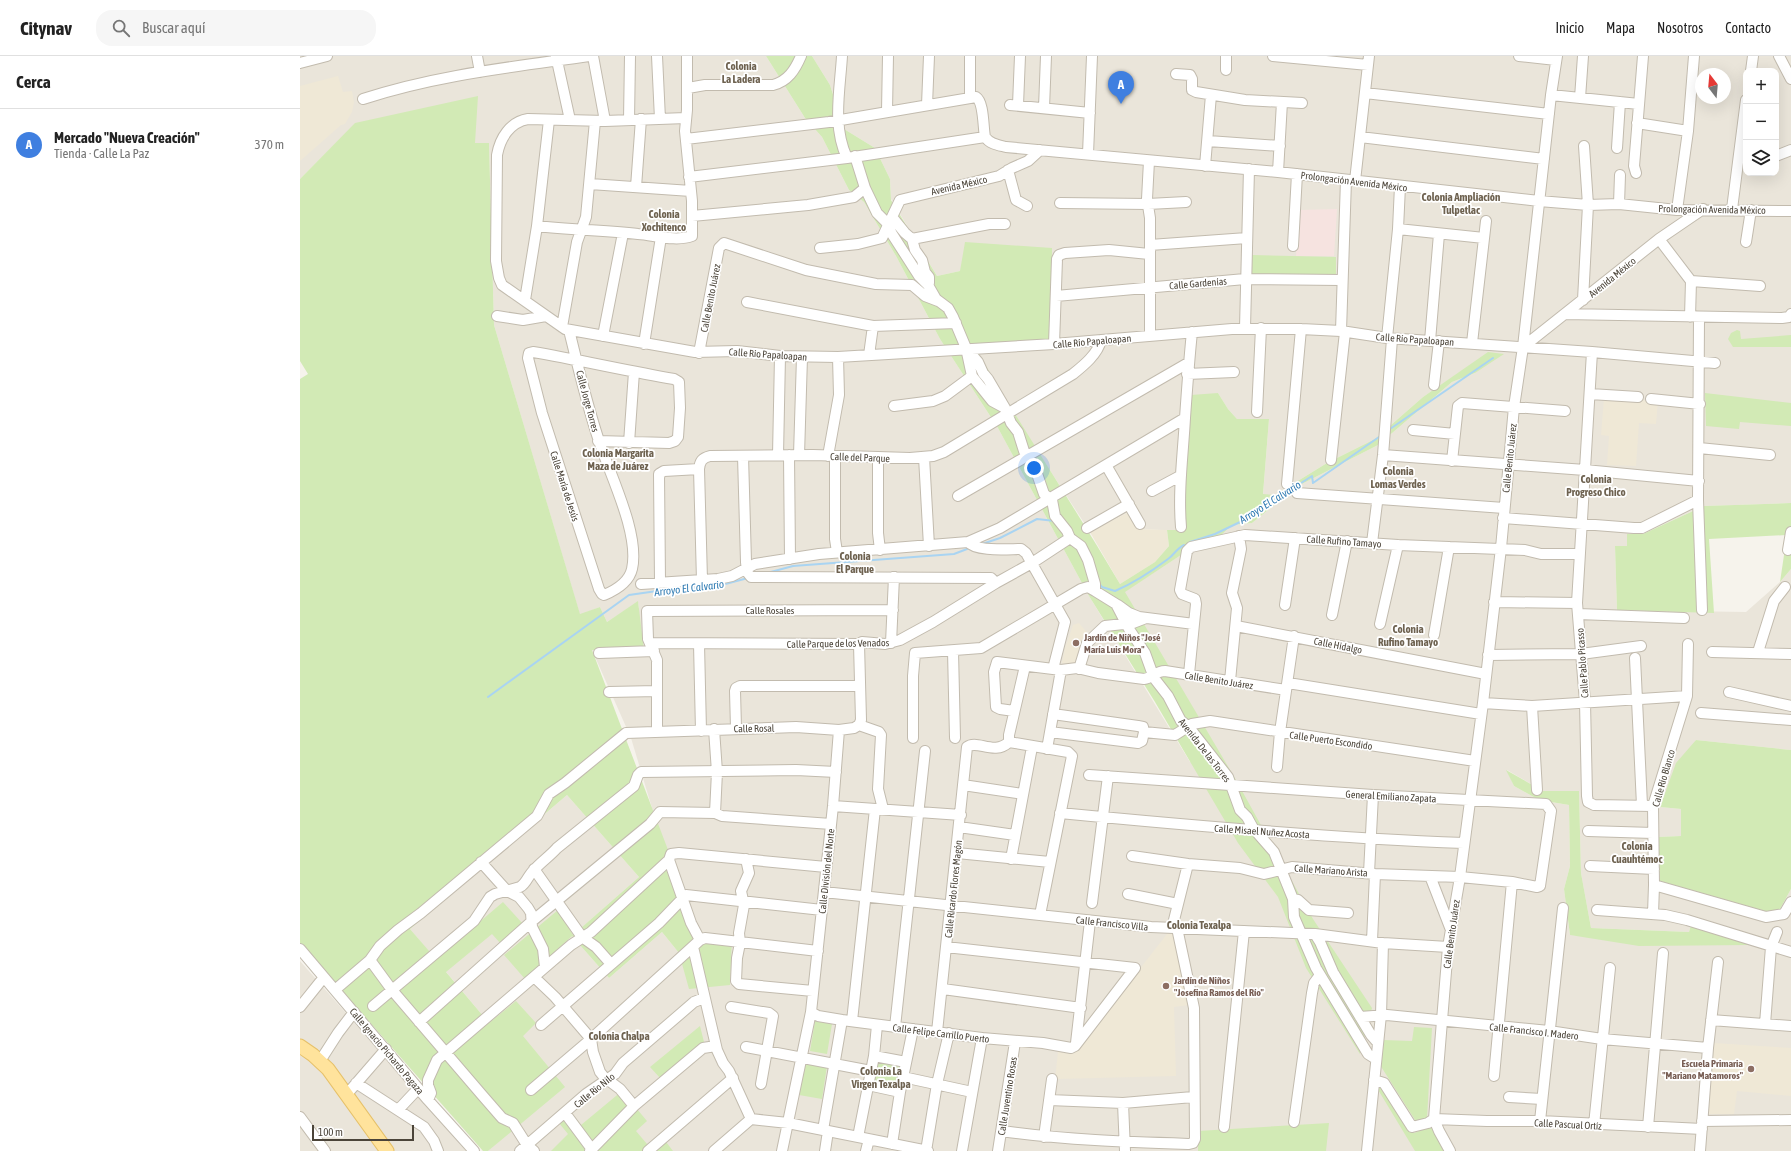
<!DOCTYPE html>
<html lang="es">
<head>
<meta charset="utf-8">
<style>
  body { margin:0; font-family:"Asap Condensed",sans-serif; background:#f6f6f6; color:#222 }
  .controls { position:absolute; right:12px; top:12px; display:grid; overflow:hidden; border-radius:8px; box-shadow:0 4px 16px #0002 }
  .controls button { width:36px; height:36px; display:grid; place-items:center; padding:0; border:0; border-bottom:1px solid #e0e0e0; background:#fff; color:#222; font:20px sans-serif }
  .compass { position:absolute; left:1395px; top:12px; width:36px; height:36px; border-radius:50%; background:#fff; box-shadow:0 4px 16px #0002; rotate:344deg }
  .scale { position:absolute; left:12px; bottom:10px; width:102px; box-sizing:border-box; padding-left:4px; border:2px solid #4b4439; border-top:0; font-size:11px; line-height:14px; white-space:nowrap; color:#4b4439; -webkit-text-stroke:3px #fff; paint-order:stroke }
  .you { position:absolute; left:734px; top:412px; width:14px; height:14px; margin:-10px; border:3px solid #fff; border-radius:50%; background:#1a73e8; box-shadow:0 0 0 6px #1a73e833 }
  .badge { display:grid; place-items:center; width:26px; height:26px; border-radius:50%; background:#0f766e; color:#fff; font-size:13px; font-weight:700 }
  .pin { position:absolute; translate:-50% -33px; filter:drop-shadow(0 1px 2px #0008) }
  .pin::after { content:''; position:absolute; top:21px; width:14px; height:12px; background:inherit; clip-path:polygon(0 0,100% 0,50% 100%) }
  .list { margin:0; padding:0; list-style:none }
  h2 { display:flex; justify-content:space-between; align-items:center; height:52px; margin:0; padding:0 16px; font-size:17px }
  h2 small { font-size:13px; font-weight:400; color:#767676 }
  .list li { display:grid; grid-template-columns:26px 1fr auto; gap:12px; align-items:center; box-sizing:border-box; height:72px; padding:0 16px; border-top:1px solid #e0e0e0 }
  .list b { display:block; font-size:15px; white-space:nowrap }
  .list p { margin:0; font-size:13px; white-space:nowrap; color:#767676 }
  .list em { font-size:13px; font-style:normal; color:#767676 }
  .icon { flex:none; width:22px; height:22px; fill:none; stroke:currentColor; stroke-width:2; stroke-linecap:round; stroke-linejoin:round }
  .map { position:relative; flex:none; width:1491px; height:1095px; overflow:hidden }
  header { display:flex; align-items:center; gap:24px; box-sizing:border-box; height:56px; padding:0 20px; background:#fff; border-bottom:1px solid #e0e0e0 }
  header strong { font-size:19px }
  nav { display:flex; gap:22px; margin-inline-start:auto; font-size:14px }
  .search { width:280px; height:36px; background:#f6f6f6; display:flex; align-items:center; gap:10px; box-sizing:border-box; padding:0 14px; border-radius:16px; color:#767676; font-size:15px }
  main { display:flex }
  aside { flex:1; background:#fff }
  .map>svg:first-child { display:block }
</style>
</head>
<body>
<header>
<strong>Citynav</strong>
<div class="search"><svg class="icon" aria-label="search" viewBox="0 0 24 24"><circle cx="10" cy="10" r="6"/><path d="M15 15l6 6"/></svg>Buscar aquí</div>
<nav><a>Inicio</a><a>Mapa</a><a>Nosotros</a><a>Contacto</a></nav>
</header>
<main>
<aside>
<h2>Cerca<small></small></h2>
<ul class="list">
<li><span class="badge" style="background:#3f7fe0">A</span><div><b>Mercado &quot;Nueva Creación&quot;</b><p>Tienda · Calle La Paz</p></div><em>370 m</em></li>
</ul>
</aside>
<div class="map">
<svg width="1491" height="1095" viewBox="0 0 1491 1095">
  <rect width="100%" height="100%" fill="#f6f3ec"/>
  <path fill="#eae5da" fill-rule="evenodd" d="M0 0H466L505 62 522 81 549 134 564 146 596 200 640 283 698 372 789 540 890 706 926 708 824 536 881 499 893 488 918 482 932 469 952 467 998 430 1078 389 1152 326 1175 317 1188 297 1123 341 1075 383 1027 407 975 439H963L969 363H937L928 353 918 337 882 431 885 475 838 473 829 456 790 476 707 348 672 288 660 215 637 220 591 143 590 123 575 92 544 73 530 29 512 0H1491V447L1404 450 1343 478H1327V490H1315L1317 554 1446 556 1480 526 1491 513V694L1396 684 1360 751 1381 753V780L1358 781 1480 853 1491 833V1095H188L198 1086 189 967 110 873 267 739 339 821 272 880 309 922 362 876 379 897 400 878 358 772 331 682 292 594 339 552 338 546 307 566 300 551 280 559 194 269 189 87 175 88 56 67 0 123ZM1446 15H1476V117H1446ZM1401 18H1425V42H1401ZM1207 714 1243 735H1279L1281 817 1291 872 1389 876 1391 869 1450 889 1270 879 1264 833 1270 810 1269 749 1239 744 1214 730Z
    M0 905 120 1041 168 1095H0Z"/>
  <path fill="#efe8d6" d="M38 20 43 36 52 35 54 46 52 56 45 68 41 69 0 105V30Z
    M1304 342 1358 345 1356 368 1339 367 1336 410 1307 409 1309 380 1301 379Z
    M829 456 838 473 867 474 869 490 855 506 820 528 790 476Z
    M779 567 790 580 778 610 762 607 765 592 773 569Z
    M867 878H874L889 949 874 951 876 1020 755 1023 758 996 774 997Z
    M1414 987 1491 992V1040L1437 1035 1434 1058H1406Z"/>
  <path fill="#f6e3e0" d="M1037 153 1034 200H996L999 154Z"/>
  <path fill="#d2eab5" d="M466 0H512L530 29 544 73 575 92 590 123 591 144 637 220 660 215 665 186 752 192 751 283 673 288C720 369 772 447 820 528L855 506 869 490 867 474H885L882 431 891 339 918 337 928 353 937 363H969L963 438 975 439 1027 407 1075 383 1123 341 1188 296 1204 298 1175 317 1152 326 1078 389 998 430 952 467 932 469 918 482 893 488 881 499 825 536 936 724 1013 863 1072 952 1060 998 1006 912 978 841 938 787 855 646 789 540 698 372 640 283 596 200 564 146 549 134 522 81 505 62Z
    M178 40 175 87H189L194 269 280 558 300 551 307 566 338 545 344 594H292L400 878 432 881 430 929 389 933 379 897 362 876 309 922 272 880 225 923 204 899 258 854 273 879 339 821 267 739 110 873 136 903 203 846 223 868 201 888 192 878 146 916 189 967 216 945 236 967 223 980 265 1031 188 1095H183L0 887V323L8 318 0 305V123L55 67Z
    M952 199 1036 201V221L951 219Z
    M1437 274 1440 275 1441 283 1491 279V291H1433L1428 283 1431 277Z
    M1405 337 1491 347V370L1440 366 1439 373 1406 370Z
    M1491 447V513L1480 526 1487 479 1409 483 1414 557 1317 554 1315 490H1327V478H1343L1404 450Z
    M1396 684 1491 694V833L1480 853 1464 856 1360 825 1358 781 1381 780V753L1360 751 1376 707Z
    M1206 714 1243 735H1279L1281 817 1291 872 1389 876 1391 869 1451 889 1339 890 1270 879 1264 833 1270 810 1269 749 1239 744 1214 730Z
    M515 965 532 968 527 998 510 995Z
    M400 970 404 986 361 1023 350 1011Z
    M1114 971 1132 972 1127 1063 1117 1067 1080 1009 1083 984 1112 985Z
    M572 1004 601 1009 597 1034 568 1029Z
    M504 1007 527 1010 522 1043 499 1039Z
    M1079 1018 1114 1077 1135 1069 1150 1095H1115L1077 1032Z
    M322 1035 347 1065 336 1075 347 1088 363 1082 373 1095H251L268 1078 259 1067 271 1056 281 1069Z
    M1029 1067 1026 1095H898V1075Z"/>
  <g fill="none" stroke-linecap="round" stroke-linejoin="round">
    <path stroke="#a9d4f2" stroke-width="2" d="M1090 373 1193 302
      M890 486 915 478 940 466 1012 420 1013 427 1079 381
      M682 488 700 482 737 463 755 465
      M467 517 493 510 654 498 667 493
      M799 527 802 531 815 535C834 527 852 515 868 503 874 499 877 492 884 489
      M188 641 329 539 364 534 414 531 448 522"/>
    <defs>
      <path id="minor" d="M177 0 180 16
        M256 0 270 64
        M293 0 305 65
        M357 0 360 63
        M542 0C540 34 532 70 547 102
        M973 0 1068 9
        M1219 0 1256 4
        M1479 0 1491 23
        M0 7 27 0
        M926 14V0
        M1451 15 1453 0
        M876 18 890 19 892 23V34L896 36 945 44 1002 47
        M388 32 405 29H473C488 25 495 14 501 0
        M1065 37 1249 58
        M1251 39 1339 48
        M670 42V0
        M1280 42 1283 0
        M63 43C136 19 213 11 289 0
        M627 49 629 0
        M710 49 790 57
        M718 49 720 0
        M744 52 746 0
        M587 55 588 0
        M386 62 305 65 228 63C210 66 200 82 197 99L196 205 199 222 202 229 265 273 395 296 437 295 480 300 538 301 754 288 932 273H1001L1041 275 1087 282 1292 296 1415 307
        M329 64 330 0
        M1337 67 1388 75
        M1060 81 1244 103
        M386 83 529 66 676 41C684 46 683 71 685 81 690 88 698 89 706 91L978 116 1239 145 1288 149 1319 148 1377 154 1491 155
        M908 85 980 90
        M1317 92 1320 46
        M788 98 792 0
        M555 100 565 132 577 157 586 166 592 178 619 220 628 229 636 243 648 252 653 261 666 292 678 306 683 317 688 323 705 352 711 367 718 376 724 395 734 409 744 438 752 444 755 460 767 475 770 482 781 490 788 504 795 528V535L816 548 829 573 845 597 854 622 868 640 881 665 888 670 928 721 940 754 947 761 953 772 974 796 993 843 994 861 1016 912 1068 998 1076 1003
        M1476 100 1491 94
        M849 105 847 143 850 162V280
        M905 110 911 39
        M708 114 716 144 727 150
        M978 116 982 46
        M1336 117 1334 110 1343 0
        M389 121 547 102 685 81
        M1055 125 1069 0
        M290 128 391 135
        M336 131 341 63
        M760 147 848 148 886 146
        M1319 148 1320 119
        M1432 153 1446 44
        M1377 154 1388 75 1394 0
        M392 160 508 149 554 141 565 132
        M592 161 605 177 612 183 615 194 622 204 625 216 629 221V227
        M237 170C270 174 304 174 338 178 354 179 376 186 392 180V145L385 75 387 54V0
        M1098 173 1184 182
        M612 183 689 168H705
        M1359 183 1391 225 1390 261
        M1446 186 1451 154
        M850 189 947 182
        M993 190 997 118
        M520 192 558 188 582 182 600 144 699 120 712 112 728 105 740 94
        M1391 225 1460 230
        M756 240 945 223 1041 224
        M225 244 237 170 249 64
        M1283 244 1288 149 1284 90
        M447 246 573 270 656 267
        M1265 258 1482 262 1489 261 1491 258
        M197 260 223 264 246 260
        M1399 261 1398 444 1402 554
        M262 271 277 186 286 161 295 65
        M945 272 949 113
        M269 274C278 311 287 349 299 385 310 419 340 478 332 513 329 526 316 534 304 539L302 538 299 533 242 357 228 302 229 297 233 296C280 304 327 315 374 323L379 326 380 352 378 381 375 385 369 387 298 385
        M1041 275 1046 124
        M303 280 323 177
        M1087 282 1098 173 1100 130
        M1130 285 1139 178
        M1172 287 1186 165
        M344 288 361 181
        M754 288 757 203 759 199 765 197 809 194 849 198
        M1223 291 1359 183 1403 153
        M666 292 672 320 692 345 705 352
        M1292 296 1277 547 1285 646 1287 740 1288 746 1294 749 1353 750
        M399 297 419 192 424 187 506 214 576 228 612 229 625 240 638 245
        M569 299 573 270
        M887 318 934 316
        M1134 329 1139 285
        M1290 338 1338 341
        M1351 343 1400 348
        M594 350 633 345 645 340 672 320
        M957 356 961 272
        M1113 374 1155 378
        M329 387 334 316
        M1399 392 1470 399
        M478 399 480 300
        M489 399 490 503
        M499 399 502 301
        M1083 399 1285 414 1399 425
        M443 400 446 506 447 516 451 521 687 522H691L696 527
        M528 400 539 339 538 301
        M535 400V483L537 496
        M624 401 629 490
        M578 402V477L580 494
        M1031 404 1045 276
        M1152 405 1158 350 1162 347 1265 355
        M806 409 840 468
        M987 428 1001 273
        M852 435 880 420
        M997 437 1204 452
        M658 440 888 307
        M1203 462 1334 472H1342L1398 444
        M881 471C878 434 883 399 885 362 887 333 889 305 892 276
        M787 472 829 448
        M668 486C676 496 708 493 721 493L726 497 765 566 753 613
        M1072 487 1083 399 1092 283
        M1488 494 1491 476
        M402 524 399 413C400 405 402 402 410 400L513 399 610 402 633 400 644 396 773 318C783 310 798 298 801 284
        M360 525 359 418 364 415 399 413
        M341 528 418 523 432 520 455 508 519 498 668 486 700 472 885 362
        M1194 546 1277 547
        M818 549 829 557 839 561 894 568
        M985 549 995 482
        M1278 558 1384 562
        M1032 559 1047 485
        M1080 568 1098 489
        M936 570 1186 618
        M1134 579 1149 491
        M350 587 559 588 562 586 585 588 600 584 633 566 696 527 732 507 770 482
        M591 587 594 521
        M399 588 401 675
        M559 588 561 664 559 669
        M653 595 655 682
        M1412 596 1491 598
        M1458 596 1474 545 1485 531
        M299 597 354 595
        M1188 599 1281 598 1341 590
        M1335 602 1342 749
        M779 613 787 587 805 570 833 567 846 562
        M889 618 896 548 895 543 882 538 880 534 887 495 891 491 945 479 1098 489 1225 494 1241 498H1280
        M930 625 937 552 932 537 941 493 939 480
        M988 627 1181 658
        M309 636 357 635
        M1429 636 1491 650
        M1183 647 1232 650 1387 640
        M1232 650 1237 734
        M714 655 700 653 696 651 694 616 697 606 761 614 777 612 798 617 844 623C852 622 856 615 865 615L986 634
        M1401 657 1491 664
        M753 658 838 670 843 671 844 676 875 679 892 668 910 665 1175 705
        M559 669 579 676 581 679 578 733 583 753
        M436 672 435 635 436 632 440 630H560
        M414 673 417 716 415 757
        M357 676V604L348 583 347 555 593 554
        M750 676 838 687 842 685 844 676
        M613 682V620L615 597 681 592 781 533 788 531 795 535
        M709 686 768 696 772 700 740 859
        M709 686V679L725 610
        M747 693 761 614
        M977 711 980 676 994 580
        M789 719 1073 739 1246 748 1251 755 1240 830 1237 831 1212 826 1160 821 1075 818 992 811 964 818 940 812 888 808 832 800
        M663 729 723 738
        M533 750 661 759
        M760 757C894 770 1029 782 1164 787
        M659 771 715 779
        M1288 775 1353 777
        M657 797 750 806
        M446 803 449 817 441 835 444 849 439 877 440 887 437 902 436 925 439 928 513 935
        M711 803 732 691
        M369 804 391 867 400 884
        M181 806 207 835 219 841 228 852 231 857 232 871 243 893 245 911
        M1290 810 1354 813
        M234 813 282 881 296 891 311 908
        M1069 817 1073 739
        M1130 820 1151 874
        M1354 829 1466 861 1484 858 1491 846
        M524 836 851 871 1015 878 1083 887 1148 891
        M828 838 878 848
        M993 843 998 844 1009 854 1048 857
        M792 847 808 720
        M1297 854 1365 859 1387 864 1491 896
        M1353 858 1354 829 1353 750 1387 640 1388 588
        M872 872 888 808
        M1015 878 1020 886 1033 916 1071 979 1078 987
        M1072 885 1075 818
        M393 891 417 994 423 1007 429 1015 451 1063
        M646 891 835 912
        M0 893 128 1044 174 1095
        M70 904 92 934 182 1039 202 1062 213 1067 227 1089 234 1095
        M234 921 255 941 291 983 293 996 300 1016 304 1021 320 1033 334 1050
        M36 933 70 904 80 890 98 874 121 857 237 760 249 738 265 727 326 677 496 671 539 674 554 672 559 669
        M643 933 781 952
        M73 950 174 865 190 841 195 838 220 831C227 827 228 819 234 814 241 806 250 800 257 792L334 730 338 719 341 716 496 714 536 716
        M0 951 20 926
        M431 951 469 957 473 960 461 1028
        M511 956 518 960 542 964 682 982 743 987 771 992 775 990 835 912
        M1060 961 1087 959 1249 975 1302 983 1408 992
        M1411 964 1491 970
        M552 965 575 753
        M119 966 231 866 350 768 360 756 415 757 422 760 531 768
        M1465 968 1471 891 1477 876
        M241 969 359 867 386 839 522 854
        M595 971 625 695
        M637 976 667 691C677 683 694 700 709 686
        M776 987 790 865
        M446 991 571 1015
        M574 1000 606 1006
        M20 1005 38 977 54 956
        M1194 1020 1212 826
        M603 1021 672 1036
        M1074 1024 1084 1027 1112 1071 1128 1067 1134 1063
        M56 1027 124 1071 134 1085 138 1095
        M568 1029 600 1036
        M231 1034 291 983 400 884 405 882 518 895
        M47 1038 86 993
        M1209 1041 1242 1043
        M128 1044 131 1037 128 1029V1024L137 1004 271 889 291 876 369 804 371 798 379 797 526 811
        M749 1044 823 1047 893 1041
        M823 1047 825 1095
        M98 1054 114 1037
        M265 1057 291 1092
        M0 1061 25 1095
        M1134 1063 1187 1065H1240L1402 1073
        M1240 1065 1263 852
        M1402 1065 1491 1064
        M994 1066 1012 937 1014 927 1020 919
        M1294 1069 1310 912
        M924 1071 944 875
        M1348 1071 1363 897
        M523 1074 542 964
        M702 1075C764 1084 827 1086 889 1088L893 1087 895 1083 894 952 877 872
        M558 1081 574 1000 577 969
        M744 1081 752 1023
        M592 1088 600 1036 613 973
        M220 1095 286 1038 315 1018 323 1007 372 965 394 946 404 942
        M290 1095 334 1050 403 992 416 990
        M348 1095 433 1022
        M414 1095 451 1063 488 1067 628 1095
        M482 1095 511 956 533 750 539 674
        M525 1095 528 1075
        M566 1095 569 1083
        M626 1095 637 1028 649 977
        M662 1095 682 982
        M698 1095 715 986
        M1067 1095 1081 959 1083 887
        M1150 1095 1139 1075 1134 1063 1148 891 1160 821 1183 647 1201 492 1214 351 1223 291 1251 39 1257 0
        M1400 1095 1408 992 1418 906"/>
      <path id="major" d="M0 990 13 999 28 1013 87 1095"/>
    </defs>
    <use href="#minor" stroke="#c2bbae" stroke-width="12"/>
    <use href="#major" stroke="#e6c16a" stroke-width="15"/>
    <use href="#minor" stroke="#fff" stroke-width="10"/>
    <use href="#major" stroke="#ffe39c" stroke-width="13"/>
  </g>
  <g fill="#8d6e63" stroke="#fff" stroke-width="1.5">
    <circle cx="776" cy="587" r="4"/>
    <circle cx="866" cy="930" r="4"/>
    <circle cx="1451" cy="1013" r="4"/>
  </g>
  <g text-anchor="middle" stroke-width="3.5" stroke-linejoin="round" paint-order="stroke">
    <g font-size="10" fill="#4b4439" stroke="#fff">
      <text transform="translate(1054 125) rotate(7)" y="4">Prolongación Avenida México</text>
      <text transform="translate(659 129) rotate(-13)" y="4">Avenida México</text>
      <text transform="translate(1412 153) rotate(1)" y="4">Prolongación Avenida México</text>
      <text transform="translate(1312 221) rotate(-39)" y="4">Avenida México</text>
      <text transform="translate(898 227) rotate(-5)" y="4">Calle Gardenías</text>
      <text transform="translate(410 242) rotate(-79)" y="4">Calle Benito Juárez</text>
      <text transform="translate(1115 283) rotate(4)" y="4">Calle Río Papaloapan</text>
      <text transform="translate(792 285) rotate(-5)" y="4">Calle Río Papaloapan</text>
      <text transform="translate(468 298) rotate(4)" y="4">Calle Río Papaloapan</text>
      <text transform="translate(288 345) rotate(75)" y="4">Calle Jorge Torres</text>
      <text transform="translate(560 401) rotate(2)" y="4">Calle del Parque</text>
      <text transform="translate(1209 402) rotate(-84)" y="4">Calle Benito Juárez</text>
      <text transform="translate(265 430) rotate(72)" y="4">Calle María de Jesús</text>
      <text transform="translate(1044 485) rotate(4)" y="4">Calle Rufino Tamayo</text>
      <text x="470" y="558">Calle Rosales</text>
      <text transform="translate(538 587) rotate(-1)" y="4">Calle Parque de los Venados</text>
      <text transform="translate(1038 589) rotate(11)" y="4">Calle Hidalgo</text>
      <text transform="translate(1282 607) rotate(-94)" y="4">Calle Pablo Picasso</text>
      <text transform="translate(919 624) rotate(9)" y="4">Calle Benito Juárez</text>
      <text transform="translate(454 672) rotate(-1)" y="4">Calle Rosal</text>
      <text transform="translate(1031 684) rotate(8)" y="4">Calle Puerto Escondido</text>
      <text transform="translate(905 694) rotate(52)" y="4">Avenida De las Torres</text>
      <text transform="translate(1363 722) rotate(-74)" y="4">Calle Río Blanco</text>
      <text transform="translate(1091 740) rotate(3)" y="4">General Emiliano Zapata</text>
      <text transform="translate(962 775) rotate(4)" y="4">Calle Misael Nuñez Acosta</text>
      <text transform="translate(1031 814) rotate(4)" y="4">Calle Mariano Arista</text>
      <text transform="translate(526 815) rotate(-84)" y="4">Calle División del Norte</text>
      <text transform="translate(653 833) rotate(-84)" y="4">Calle Ricardo Flores Magón</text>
      <text transform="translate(812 867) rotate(6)" y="4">Calle Francisco Villa</text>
      <text transform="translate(1151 878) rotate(-82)" y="4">Calle Benito Juárez</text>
      <text transform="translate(1234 975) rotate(6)" y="4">Calle Francisco I. Madero</text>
      <text transform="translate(641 977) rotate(7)" y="4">Calle Felipe Carrillo Puerto</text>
      <text transform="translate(87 995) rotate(50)" y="4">Calle Ignacio Pichardo Pagaza</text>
      <text transform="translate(294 1034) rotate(-39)" y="4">Calle Río Nilo</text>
      <text transform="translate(707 1040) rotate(-81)" y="4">Calle Juventino Rosas</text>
      <text transform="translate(1268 1068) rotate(3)" y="4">Calle Pascual Ortíz</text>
    </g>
    <g font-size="10" font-weight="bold" fill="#785e54" stroke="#fff" text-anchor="start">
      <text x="784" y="585">Jardín de Niños "José<tspan x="784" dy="12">María Luis Mora"</tspan></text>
      <text x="874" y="928">Jardín de Niños<tspan x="874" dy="12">"Josefina Ramos del Río"</tspan></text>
      <text x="1443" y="1011" text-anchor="end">Escuela Primaria<tspan x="1443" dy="12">"Mariano Matamoros"</tspan></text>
    </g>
    <g font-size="11" font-weight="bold" fill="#6e6250" stroke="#fff">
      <text x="441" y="14">Colonia<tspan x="441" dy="13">La Ladera</tspan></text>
      <text x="1161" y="145">Colonia Ampliación<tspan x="1161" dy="13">Tulpetlac</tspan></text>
      <text x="364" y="162">Colonia<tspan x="364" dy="13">Xochitenco</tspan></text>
      <text x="318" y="401">Colonia Margarita<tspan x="318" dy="13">Maza de Juárez</tspan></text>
      <text x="1098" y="419">Colonia<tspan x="1098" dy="13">Lomas Verdes</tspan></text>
      <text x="1296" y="427">Colonia<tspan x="1296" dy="13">Progreso Chico</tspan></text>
      <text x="555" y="504">Colonia<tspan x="555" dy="13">El Parque</tspan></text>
      <text x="1108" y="577">Colonia<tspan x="1108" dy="13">Rufino Tamayo</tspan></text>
      <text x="1337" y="794">Colonia<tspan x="1337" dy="13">Cuauhtémoc</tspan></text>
      <text x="899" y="873">Colonia Texalpa</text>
      <text x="319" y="984">Colonia Chalpa</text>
      <text x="581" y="1019">Colonia La<tspan x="581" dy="13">Virgen Texalpa</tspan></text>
    </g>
    <g font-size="11" font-style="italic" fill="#2e7ab2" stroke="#fff">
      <text transform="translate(970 446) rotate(-32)" y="4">Arroyo El Calvario</text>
      <text transform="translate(389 532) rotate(-7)" y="4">Arroyo El Calvario</text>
    </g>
  </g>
</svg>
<div class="controls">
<button>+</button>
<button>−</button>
<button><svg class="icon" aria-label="layers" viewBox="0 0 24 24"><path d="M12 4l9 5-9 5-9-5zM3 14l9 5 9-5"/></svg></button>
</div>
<svg class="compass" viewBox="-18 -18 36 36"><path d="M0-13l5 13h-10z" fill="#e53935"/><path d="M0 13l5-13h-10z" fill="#767676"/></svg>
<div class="scale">100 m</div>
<div class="you"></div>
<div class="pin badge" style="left:821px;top:48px;background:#3f7fe0">A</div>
</div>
</main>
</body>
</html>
